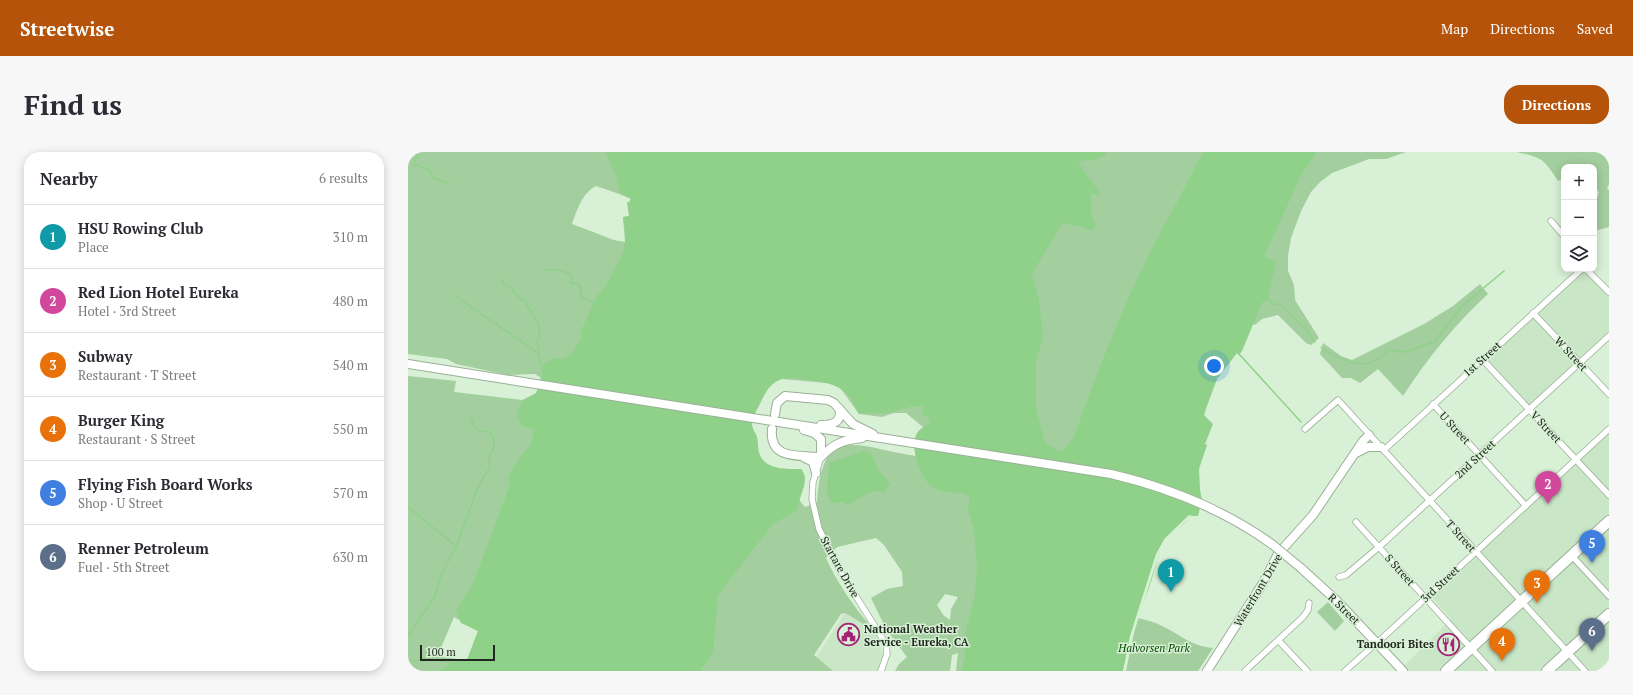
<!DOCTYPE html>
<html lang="en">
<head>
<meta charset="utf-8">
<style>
  body { margin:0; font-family:"PT Serif",serif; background:#f7f7f7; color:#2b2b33 }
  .controls { position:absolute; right:12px; top:12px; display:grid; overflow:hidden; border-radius:8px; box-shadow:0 2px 10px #0003 }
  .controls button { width:36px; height:36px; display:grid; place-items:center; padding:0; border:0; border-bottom:1px solid #e1e1e2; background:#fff; color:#2b2b33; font:20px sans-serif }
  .scale { position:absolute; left:12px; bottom:10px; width:75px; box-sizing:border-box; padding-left:4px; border:2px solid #20281f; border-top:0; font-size:11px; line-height:14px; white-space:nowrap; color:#20281f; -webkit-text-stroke:3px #d8f0d5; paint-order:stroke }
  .you { position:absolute; left:806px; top:214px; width:14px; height:14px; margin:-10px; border:3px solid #fff; border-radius:50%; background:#1a73e8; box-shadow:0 0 0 6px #1a73e833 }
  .badge { display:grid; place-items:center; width:26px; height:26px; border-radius:50%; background:#b45309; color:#fff; font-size:13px; font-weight:700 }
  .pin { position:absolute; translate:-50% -33px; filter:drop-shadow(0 1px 2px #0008) }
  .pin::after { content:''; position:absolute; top:21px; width:14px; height:12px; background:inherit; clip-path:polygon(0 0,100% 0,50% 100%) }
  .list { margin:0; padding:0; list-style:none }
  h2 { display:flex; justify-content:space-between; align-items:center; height:52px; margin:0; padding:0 16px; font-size:17px }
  h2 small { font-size:13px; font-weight:400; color:#7c7c81 }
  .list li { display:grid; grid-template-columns:26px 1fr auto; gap:12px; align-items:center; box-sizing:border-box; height:64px; padding:0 16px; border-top:1px solid #e1e1e2 }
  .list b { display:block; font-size:15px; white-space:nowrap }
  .list p { margin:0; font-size:13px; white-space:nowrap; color:#7c7c81 }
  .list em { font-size:13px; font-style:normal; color:#7c7c81 }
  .icon { flex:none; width:22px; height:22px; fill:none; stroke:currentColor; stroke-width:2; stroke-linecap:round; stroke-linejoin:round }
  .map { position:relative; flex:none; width:1201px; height:519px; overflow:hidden; border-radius:16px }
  header { display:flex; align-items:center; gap:24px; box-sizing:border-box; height:56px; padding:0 20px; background:#b45309; color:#fff }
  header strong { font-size:19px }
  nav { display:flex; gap:22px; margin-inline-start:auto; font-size:14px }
  .intro { display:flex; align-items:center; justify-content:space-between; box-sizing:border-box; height:96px; padding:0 24px }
  h1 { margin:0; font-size:28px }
  .button { padding:10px 18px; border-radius:16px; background:#b45309; color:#fff; font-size:14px; font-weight:700 }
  main { display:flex; gap:24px; padding:0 24px }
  aside { flex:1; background:#fff; border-radius:16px; box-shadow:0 2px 10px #0003 }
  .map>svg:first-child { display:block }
</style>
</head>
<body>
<header>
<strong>Streetwise</strong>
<nav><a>Map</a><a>Directions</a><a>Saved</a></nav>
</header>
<div class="intro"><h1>Find us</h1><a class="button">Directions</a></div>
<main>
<aside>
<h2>Nearby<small>6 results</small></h2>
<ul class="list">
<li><span class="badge" style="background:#0f9aa8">1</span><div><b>HSU Rowing Club</b><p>Place</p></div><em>310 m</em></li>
<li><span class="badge" style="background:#d1479c">2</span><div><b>Red Lion Hotel Eureka</b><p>Hotel · 3rd Street</p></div><em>480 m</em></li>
<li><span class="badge" style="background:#e8710a">3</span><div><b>Subway</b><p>Restaurant · T Street</p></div><em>540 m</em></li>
<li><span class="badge" style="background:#e8710a">4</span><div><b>Burger King</b><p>Restaurant · S Street</p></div><em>550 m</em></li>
<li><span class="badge" style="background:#3f7fe0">5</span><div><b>Flying Fish Board Works</b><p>Shop · U Street</p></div><em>570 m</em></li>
<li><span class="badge" style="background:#5c6f8a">6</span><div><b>Renner Petroleum</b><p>Fuel · 5th Street</p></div><em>630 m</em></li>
</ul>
</aside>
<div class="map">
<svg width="1201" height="519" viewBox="0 0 1201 519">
  <rect width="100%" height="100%" fill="#d8f0d5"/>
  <path fill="#c9e6c6" d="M1176 118 1201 145V179L1120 254 1079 207Z
    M1201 281V508L1189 519H997L994 516 1043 467 1023 444Z
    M437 461 465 478 469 485 475 504 469 519H425L408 505Z"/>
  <path fill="#a3ce9e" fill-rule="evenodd" d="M0 0H236L233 56 75 470 63 511 40 519H0V224L48 229 46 240 114 248 128 241 133 226 127 222 100 223 48 212 39 207 0 202ZM188 34 223 46 221 50 222 64 215 65 217 90 206 88 164 72C169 58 174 41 188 34ZM46 465 70 479 59 508 25 504 32 498Z
    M416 0H797L666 302 564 334 596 519H548L550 501 544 503 542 519H487L491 512 499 505 478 477 463 446 479 437 495 434 494 420 476 393 468 386 429 395 418 406C429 430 443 451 460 471L457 473 437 461 433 462 406 503 425 519H218ZM374 227 418 231 431 234 451 262 474 265 486 261H498L515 275C506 283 505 294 508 304 451 296 414 268 409 350L397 355 391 348C395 338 401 326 393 317 382 317 366 318 357 310 349 303 351 295 349 285 348 281 344 278 344 274 343 265 348 260 351 254 357 242 360 232 374 227ZM537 442 550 445 543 457 542 468 536 464 529 453Z
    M887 0H998L978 7H961L924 21 912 30 903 40 893 59 883 86 880 104V119L886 133 887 148 911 186 903 193 898 191 870 163 854 167 847 173 844 171 830 203 829 201 826 203 809 227 796 263 805 272 797 292 799 293C796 302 790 309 789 319 787 330 793 340 791 350L771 342 794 254 836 161 854 109 852 103Z
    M1108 0H1201V32L1199 37 1201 38V75L1186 79V53L1191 41 1186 32V15H1156V26L1150 29C1135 6 1135 6 1108 0Z
    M1072 132 1080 142C1048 171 1019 207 995 244L970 217 952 231 943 226H934L912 202 915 191 933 204 944 208 1016 172 1045 154Z
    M920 450 936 469 927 479 909 460Z
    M730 466C738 468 747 470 754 474 774 483 782 494 805 496L790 519H716Z"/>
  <path fill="#8fd188" d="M198 0H698L697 4 685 8 670 9 675 18 691 39 690 43 683 41V64L688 72 684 79 676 75 654 71 624 122 631 150 635 184 628 211V257L637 291 654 300 666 285C694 206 725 127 767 54 777 36 785 17 796 0H909L893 23 856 105 868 109 860 147 854 151 834 199 810 228 797 264 806 272 791 317 792 338 794 348 790 364H784L759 388 753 395 743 430 723 484 716 519H553L557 504 556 486 567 442 569 415 566 379 560 358 562 345C552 338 537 342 526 336 513 328 502 297 508 283 511 276 518 275 522 271L520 265 515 263 514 254C501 253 490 259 477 261 468 262 460 260 451 262 443 240 430 232 408 229 396 228 377 223 366 230 358 236 344 263 344 272 344 277 348 281 349 286 350 296 349 304 358 311 367 318 382 317 393 317L397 326 389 359 365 372 310 443 305 501 292 519H31L49 508H59L70 479 53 471 48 458 65 432 102 333 100 326 109 309 123 292 126 278 115 274 109 266C111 241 123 251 130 238 133 231 134 221 135 213L145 206C163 209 164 199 174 185L173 179 188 146 200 130 215 101 218 85 215 65 221 64 219 50H222L223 47 212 42 208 24Z
    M455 299 462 300 471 319 482 331 476 340 464 339 441 353 433 350 423 351 419 341 421 311Z"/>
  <path fill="#d8f0d5" d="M829 201 831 204 812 229 799 262 808 272 799 293 797 292 805 272 796 263 799 254 809 227Z
    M781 363 789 365 783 366 776 371 753 396 726 480 718 519H715L722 484 748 402 757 386Z"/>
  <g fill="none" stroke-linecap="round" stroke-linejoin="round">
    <path stroke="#8fd188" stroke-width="1.5" d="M0 6 5 2 10 3 5 13 15 15 21 18 25 26 40 31
      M137 118C147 118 156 117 165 125L162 131 171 132 174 146 187 151
      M95 127V131L104 137 111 146 116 148 129 169 132 179 129 191 134 219
      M46 143 130 201
      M860 147 867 153 872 152C885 164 897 175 907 190
      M913 195C929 207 953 219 972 206 976 204 978 200 981 198L998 200 1027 189 1055 153 1096 119
      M831 202 893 270
      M0 355 48 394
      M0 484 26 446 34 421 48 395 70 335 82 315 81 304C87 296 87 292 84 282L81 280 71 279 66 275 63 265
      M0 510 18 506 44 511"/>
    <defs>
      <path id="street" d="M1143 69 1156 84
        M1178 117 1201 140
        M1125 161 1201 242
        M1074 207 1201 343
        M1025 252 1118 354
        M897 277 930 248 1177 519
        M976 298 1174 117
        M413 305 405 330 404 347 411 377 432 419 478 492 479 502 473 519
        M948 370 1084 519
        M1164 404 1201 444
        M931 425 938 423 971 395 1201 184
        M871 489 899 519
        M969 491 1201 277
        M837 519 895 465 900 458 901 451
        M937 519 965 494"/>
      <path id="secondary" d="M0 212 703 322C762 336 817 358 865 393
        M367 262 369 251 377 244 420 248 426 251 445 272 465 282
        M413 273C425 273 435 270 431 256
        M364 277C361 308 390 303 413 305
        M396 278 406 281 413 287V305
        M948 301 960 295H973
        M395 305 405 310 408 321
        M413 305C426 291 436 288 454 286
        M893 416 929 449 995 519
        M799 519 855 431 870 402 905 363 955 289 961 283"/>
      <path id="highway" d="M1038 519 1201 369
        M1139 519 1201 462"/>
    </defs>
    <use href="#street" stroke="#9ab097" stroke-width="7"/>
    <use href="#secondary" stroke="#9ab097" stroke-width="10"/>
    <use href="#highway" stroke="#9ab097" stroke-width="12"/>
    <use href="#street" stroke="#fff" stroke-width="5.5"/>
    <use href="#secondary" stroke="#fff" stroke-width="8"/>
    <use href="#highway" stroke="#fff" stroke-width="10"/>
    <defs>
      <path id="secondary-bridge" d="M865 393 893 416"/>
    </defs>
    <use href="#secondary-bridge" stroke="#9ab097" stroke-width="10" stroke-linecap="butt"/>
    <use href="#secondary-bridge" stroke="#fff" stroke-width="8"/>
  </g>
  <defs>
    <symbol id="civic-ring" viewBox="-11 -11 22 22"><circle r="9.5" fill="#d8f0d5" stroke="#a32374" stroke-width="1.5"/><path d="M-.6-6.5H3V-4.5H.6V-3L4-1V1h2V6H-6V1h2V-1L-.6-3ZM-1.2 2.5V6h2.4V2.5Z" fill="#a32374"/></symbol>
    <symbol id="restaurant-ring" viewBox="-11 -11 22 22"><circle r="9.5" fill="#d8f0d5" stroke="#a32374" stroke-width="1.5"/><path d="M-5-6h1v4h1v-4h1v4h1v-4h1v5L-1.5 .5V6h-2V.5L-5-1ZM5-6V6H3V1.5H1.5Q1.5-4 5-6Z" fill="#a32374"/></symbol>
  </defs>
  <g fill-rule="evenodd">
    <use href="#civic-ring" x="428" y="470" width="25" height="25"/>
    <use href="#restaurant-ring" x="1028" y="480" width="25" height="25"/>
  </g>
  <g text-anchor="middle" stroke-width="3" stroke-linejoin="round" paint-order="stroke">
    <g font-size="11" fill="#20281f" stroke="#d8f0d5">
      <text transform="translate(1163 202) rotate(47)" y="4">W Street</text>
      <text transform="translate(1074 207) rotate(-42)" y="4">1st Street</text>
      <text transform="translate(1138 275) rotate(47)" y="4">V Street</text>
      <text transform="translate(1047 276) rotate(47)" y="4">U Street</text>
      <text transform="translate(1067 307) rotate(-43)" y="4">2nd Street</text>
      <text transform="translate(1053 384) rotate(48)" y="4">T Street</text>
      <text transform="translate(432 415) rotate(61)" y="4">Startare Drive</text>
      <text transform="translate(992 418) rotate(48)" y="4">S Street</text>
      <text transform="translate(1032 432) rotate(-43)" y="4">3rd Street</text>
      <text transform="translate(850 438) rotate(-59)" y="4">Waterfront Drive</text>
      <text transform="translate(936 457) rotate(44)" y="4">R Street</text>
    </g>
    <g font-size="11" font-weight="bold" fill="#20281f" stroke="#d8f0d5" text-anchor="start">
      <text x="456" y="481">National Weather<tspan x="456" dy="13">Service - Eureka, CA</tspan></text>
      <text x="1026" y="496" text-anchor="end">Tandoori Bites</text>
    </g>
    <g font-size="11" font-style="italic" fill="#024a00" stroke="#d8f0d5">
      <text x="746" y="500">Halvorsen Park</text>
    </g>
  </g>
</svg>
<div class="controls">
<button>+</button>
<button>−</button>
<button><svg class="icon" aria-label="layers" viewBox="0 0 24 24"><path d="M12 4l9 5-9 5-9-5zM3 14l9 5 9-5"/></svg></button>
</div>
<div class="scale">100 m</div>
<div class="you"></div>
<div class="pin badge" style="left:763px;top:440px;background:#0f9aa8">1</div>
<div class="pin badge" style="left:1140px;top:352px;background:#d1479c">2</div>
<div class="pin badge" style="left:1129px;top:451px;background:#e8710a">3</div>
<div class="pin badge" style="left:1094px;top:509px;background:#e8710a">4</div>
<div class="pin badge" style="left:1184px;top:411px;background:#3f7fe0">5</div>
<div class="pin badge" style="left:1184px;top:499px;background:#5c6f8a">6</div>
</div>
</main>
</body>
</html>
